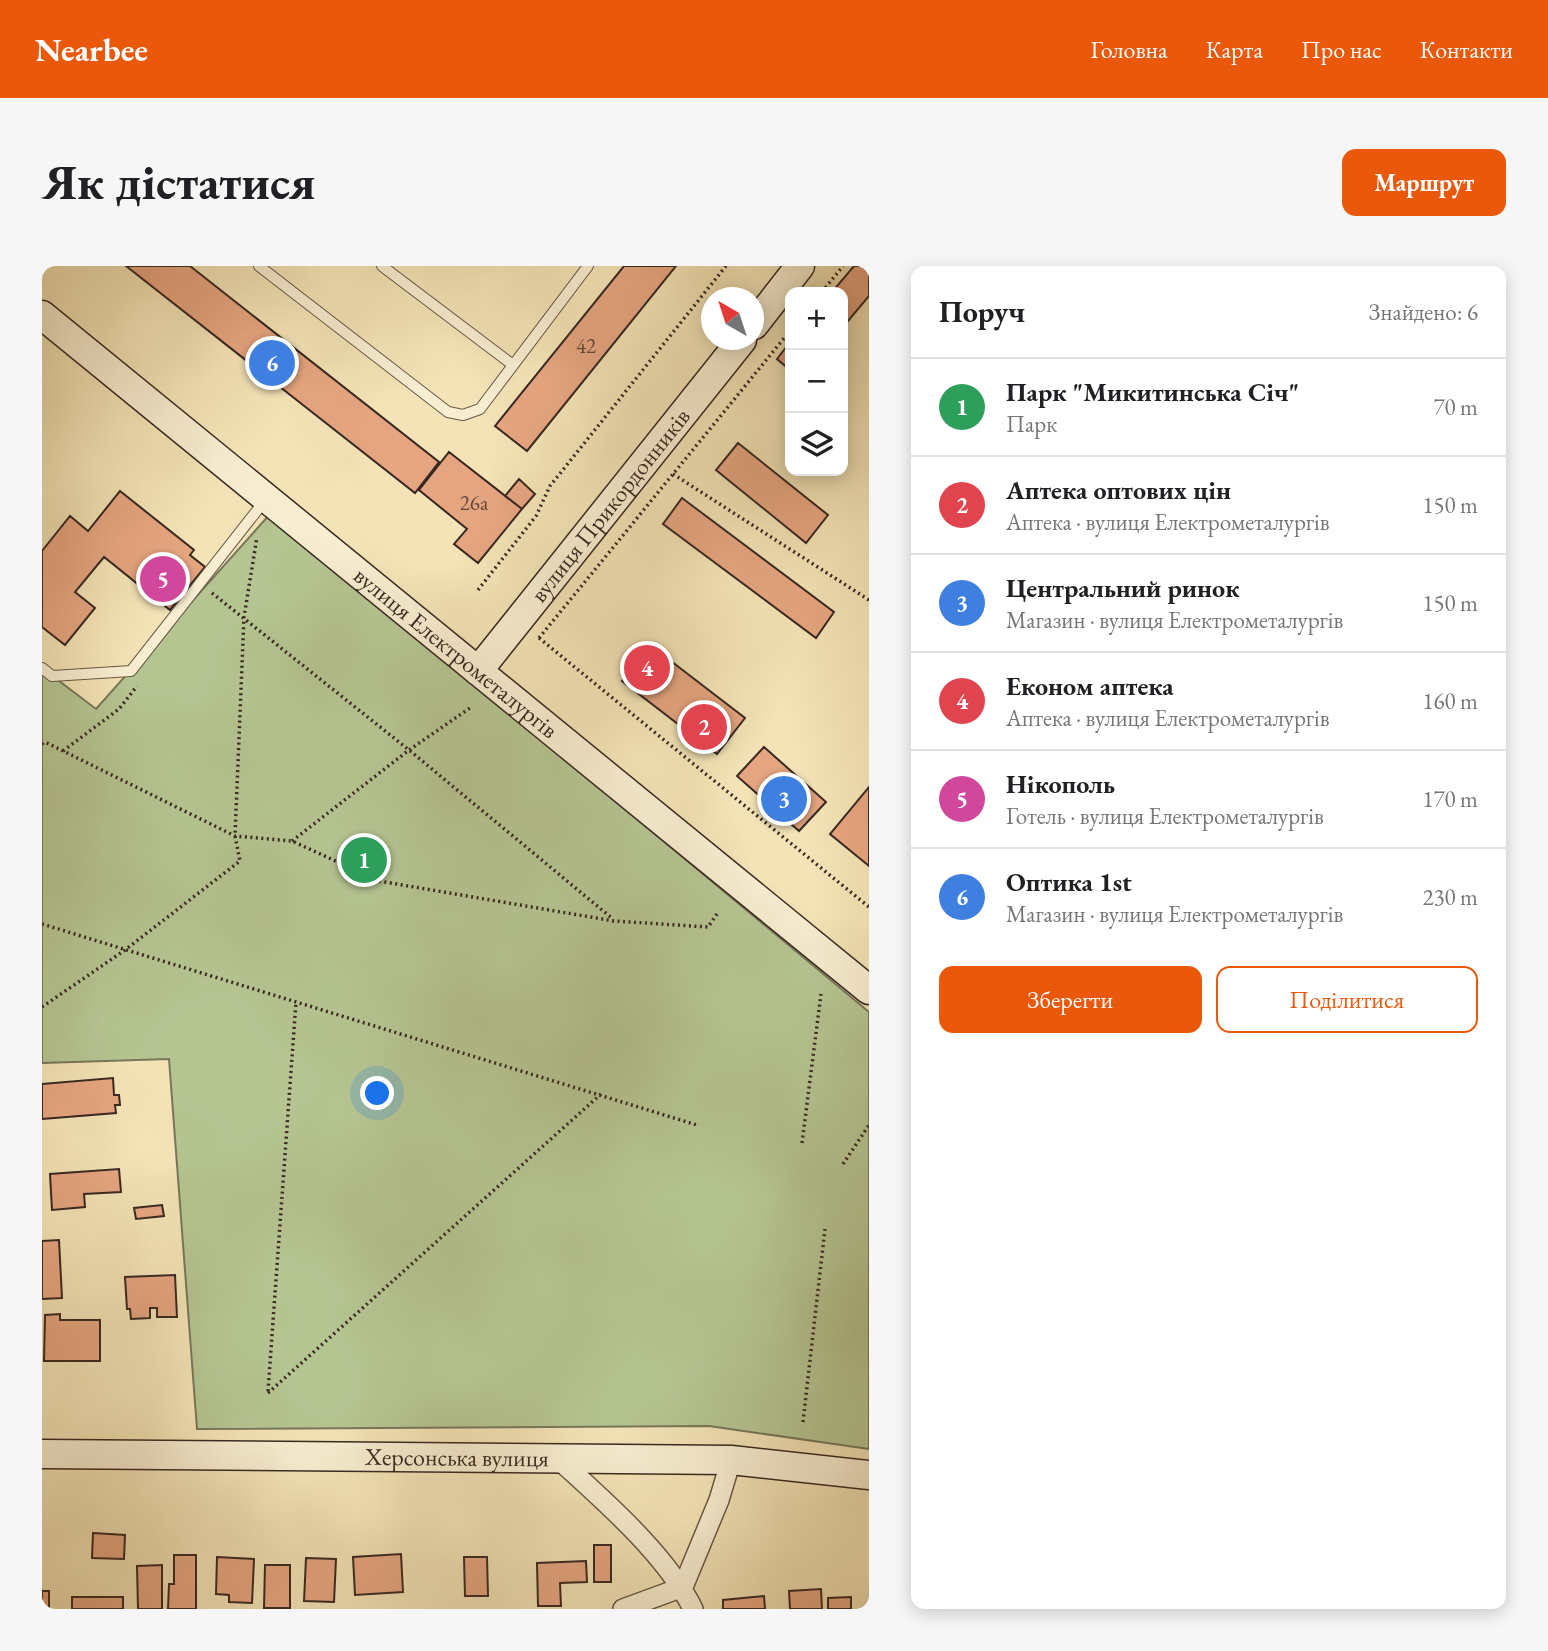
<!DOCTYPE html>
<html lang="uk">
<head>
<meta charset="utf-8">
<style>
  body { margin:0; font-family:"EB Garamond",serif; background:#f6f6f6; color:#202124 }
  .controls { position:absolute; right:21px; top:21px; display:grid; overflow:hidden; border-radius:14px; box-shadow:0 4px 18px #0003 }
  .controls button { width:63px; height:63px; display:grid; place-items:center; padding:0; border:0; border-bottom:2px solid #e0e0e0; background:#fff; color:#202124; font:35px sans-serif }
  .compass { position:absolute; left:659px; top:21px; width:63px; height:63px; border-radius:50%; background:#fff; box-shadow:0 4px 18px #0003; rotate:321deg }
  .you { position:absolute; left:336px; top:828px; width:24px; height:24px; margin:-18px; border:5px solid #fff; border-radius:50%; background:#1a73e8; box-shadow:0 0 0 10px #1a73e833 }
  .badge { display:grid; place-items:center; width:46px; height:46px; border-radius:50%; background:#ea580c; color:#fff; font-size:23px; font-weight:700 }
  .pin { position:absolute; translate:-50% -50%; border:4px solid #fff; box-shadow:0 2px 7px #0006 }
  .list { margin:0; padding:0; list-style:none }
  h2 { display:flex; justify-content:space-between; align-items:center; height:91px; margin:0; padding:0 28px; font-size:30px }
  h2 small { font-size:23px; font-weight:400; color:#757577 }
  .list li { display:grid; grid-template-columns:46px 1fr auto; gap:21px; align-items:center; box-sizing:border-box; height:98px; padding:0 28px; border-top:2px solid #e0e0e0 }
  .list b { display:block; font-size:26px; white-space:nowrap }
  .list p { margin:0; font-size:23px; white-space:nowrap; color:#757577 }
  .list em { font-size:23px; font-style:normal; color:#757577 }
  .actions { display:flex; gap:14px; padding:21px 28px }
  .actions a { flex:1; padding:16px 0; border:2px solid #ea580c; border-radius:14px; text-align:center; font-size:24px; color:#ea580c }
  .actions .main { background:#ea580c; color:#fff }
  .icon { flex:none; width:38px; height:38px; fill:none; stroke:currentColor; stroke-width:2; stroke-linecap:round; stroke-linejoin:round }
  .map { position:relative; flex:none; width:827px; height:1343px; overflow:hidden; border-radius:14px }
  header { display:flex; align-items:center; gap:42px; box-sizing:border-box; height:98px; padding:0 35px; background:#ea580c; color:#fff }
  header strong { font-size:33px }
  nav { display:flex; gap:38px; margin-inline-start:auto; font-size:24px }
  .intro { display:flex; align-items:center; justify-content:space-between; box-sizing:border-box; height:168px; padding:0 42px }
  h1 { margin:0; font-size:49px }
  .button { padding:18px 32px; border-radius:14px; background:#ea580c; color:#fff; font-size:24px; font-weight:700 }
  main { display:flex; gap:42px; padding:0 42px }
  aside { flex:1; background:#fff; border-radius:14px; box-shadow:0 4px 18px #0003 }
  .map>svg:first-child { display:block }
</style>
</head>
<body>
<header>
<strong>Nearbee</strong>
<nav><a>Головна</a><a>Карта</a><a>Про нас</a><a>Контакти</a></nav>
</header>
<div class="intro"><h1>Як дістатися</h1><a class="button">Маршрут</a></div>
<main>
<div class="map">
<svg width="827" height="1343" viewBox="0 0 827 1343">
  <rect width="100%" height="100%" fill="#f3e3b6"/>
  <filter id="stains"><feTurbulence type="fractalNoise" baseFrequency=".00286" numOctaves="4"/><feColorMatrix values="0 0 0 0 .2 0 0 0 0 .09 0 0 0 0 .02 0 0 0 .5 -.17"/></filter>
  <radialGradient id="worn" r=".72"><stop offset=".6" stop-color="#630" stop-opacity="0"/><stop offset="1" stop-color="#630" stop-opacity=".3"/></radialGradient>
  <path fill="#b5c592" stroke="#77775a" stroke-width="2" d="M228 248 827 746V1183L667 1160 155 1163 127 793 0 797V402L54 443Z"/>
  <path fill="#e5a580" stroke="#392921" stroke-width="2" d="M84 0H148L397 196 373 227Z
    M582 0H634L485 185 453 160Z
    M812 0H827V30L801 61V26H790Z
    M748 76V104L735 93Z
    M696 177 786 249 764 277 674 204Z
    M407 186 480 243 436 297 412 278 425 263 377 224Z
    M477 213 493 228 480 243 463 230Z
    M78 225 152 284 148 289 163 301 128 344 62 291 33 326 53 342 23 379 0 361V285L28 250 46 265Z
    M640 232 792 346 774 372 621 258Z
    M608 379 703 452 675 488 580 415Z
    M722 481 784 536 757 565 695 510Z
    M827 521V600L788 568Z
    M71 812 72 829H77L78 839H73L74 847 0 853V818Z
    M77 903 79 926 42 928 43 941 10 944 8 908Z
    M120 939 122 950 94 953 92 942Z
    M17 974 20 1032 0 1033V975Z
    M133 1009 135 1051H115V1042H108V1052L89 1053 88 1043H85L83 1011Z
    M18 1048V1054H58V1095H2L3 1049Z
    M51 1267 83 1269 82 1293 50 1292Z
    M552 1279H569V1316H552Z
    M359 1288 361 1326 313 1329 311 1291Z
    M132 1289H154V1343H126L127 1318H132Z
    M175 1291 212 1293 210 1337 187 1336V1329L174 1328Z
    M422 1291H445L446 1330H423Z
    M264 1292 294 1293 292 1336 262 1335Z
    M544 1295 545 1316 518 1317 519 1340H496L495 1297Z
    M120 1299V1343H96L95 1300Z
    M223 1299H248V1342H222Z
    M779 1323 780 1343H748L747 1325Z
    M0 1325H7V1343H0Z
    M722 1330 723 1343H681V1334Z
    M30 1331H81V1343H30Z
    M809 1331V1343H786V1332Z"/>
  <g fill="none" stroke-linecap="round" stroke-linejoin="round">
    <defs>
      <path id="service" d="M217 0 406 146 421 149 438 143 546 0
        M340 0 471 99
        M0 402 10 410 89 405 224 233"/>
      <path id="minor" d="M515 1192C559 1232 625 1289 651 1343
        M581 1343 641 1321 677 1234 689 1194"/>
      <g id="secondary">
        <path id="s1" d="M0 49 827 724"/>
        <path d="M712 59 758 0"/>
        <path id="s2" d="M436 405 700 74"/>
        <path id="s3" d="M0 1188 689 1194 827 1209"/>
      </g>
    </defs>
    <use href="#service" stroke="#685846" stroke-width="12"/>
    <use href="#minor" stroke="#685846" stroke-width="22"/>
    <use href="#secondary" stroke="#392921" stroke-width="31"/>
    <path stroke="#392921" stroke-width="3.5" stroke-dasharray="2 3.5" stroke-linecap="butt" d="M780 26 801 0
      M631 208 827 334
      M436 324 494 250 508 220 684 0
      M170 327 367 484 571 653
      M497 372 827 641
      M497 372 748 65
      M0 478 3 476 193 570 250 575 337 615 572 655 666 661 677 645
      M21 485 77 443 95 420
      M250 575 367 484 428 442
      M0 658 655 859
      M0 741 83 684 198 595 193 570 202 351 215 271
      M760 877 779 728
      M801 898 827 859
      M226 1125 254 736
      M226 1127 559 828
      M761 1156 783 963"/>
    <use href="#service" stroke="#f7edd0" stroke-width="10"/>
    <use href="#minor" stroke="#f7edd0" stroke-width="19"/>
    <use href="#secondary" stroke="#f7edd0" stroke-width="28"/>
  </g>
  <g text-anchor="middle" stroke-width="7" stroke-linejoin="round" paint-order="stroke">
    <g font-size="21" fill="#644839">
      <text x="544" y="87">42</text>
      <text x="432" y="244">26а</text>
    </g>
    <g font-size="24" fill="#392921" stroke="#f7edd0">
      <text dy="8" stroke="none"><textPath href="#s2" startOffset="212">вулиця Прикордонників</textPath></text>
      <text dy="8" stroke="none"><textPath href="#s1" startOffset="534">вулиця Електрометалургів</textPath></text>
      <text dy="8" stroke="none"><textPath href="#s3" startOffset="415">Херсонська вулиця</textPath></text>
    </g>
  </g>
  <rect width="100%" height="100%" filter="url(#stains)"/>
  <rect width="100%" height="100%" fill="url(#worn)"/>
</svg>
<div class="controls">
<button>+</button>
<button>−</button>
<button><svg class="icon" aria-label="layers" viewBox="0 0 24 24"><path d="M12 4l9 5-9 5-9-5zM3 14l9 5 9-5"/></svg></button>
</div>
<svg class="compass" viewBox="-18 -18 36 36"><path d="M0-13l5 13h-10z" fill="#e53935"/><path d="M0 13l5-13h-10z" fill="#757577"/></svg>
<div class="you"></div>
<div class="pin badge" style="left:322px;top:594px;background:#2e9e5b">1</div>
<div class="pin badge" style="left:662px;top:461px;background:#e0444e">2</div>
<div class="pin badge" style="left:742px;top:533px;background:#3f7fe0">3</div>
<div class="pin badge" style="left:605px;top:402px;background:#e0444e">4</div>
<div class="pin badge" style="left:121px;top:313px;background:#d1479c">5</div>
<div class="pin badge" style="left:230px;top:97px;background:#3f7fe0">6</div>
</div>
<aside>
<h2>Поруч<small>Знайдено: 6</small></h2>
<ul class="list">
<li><span class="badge" style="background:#2e9e5b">1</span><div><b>Парк &quot;Микитинська Січ&quot;</b><p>Парк</p></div><em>70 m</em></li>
<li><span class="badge" style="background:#e0444e">2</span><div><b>Аптека оптових цін</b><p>Аптека · вулиця Електрометалургів</p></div><em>150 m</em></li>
<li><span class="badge" style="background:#3f7fe0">3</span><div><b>Центральний ринок</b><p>Магазин · вулиця Електрометалургів</p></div><em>150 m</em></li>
<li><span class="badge" style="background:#e0444e">4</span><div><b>Економ аптека</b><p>Аптека · вулиця Електрометалургів</p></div><em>160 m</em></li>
<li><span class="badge" style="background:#d1479c">5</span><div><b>Нікополь</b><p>Готель · вулиця Електрометалургів</p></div><em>170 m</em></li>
<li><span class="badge" style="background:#3f7fe0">6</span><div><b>Оптика 1st</b><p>Магазин · вулиця Електрометалургів</p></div><em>230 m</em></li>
</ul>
<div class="actions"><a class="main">Зберегти</a><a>Поділитися</a></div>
</aside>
</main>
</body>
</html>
